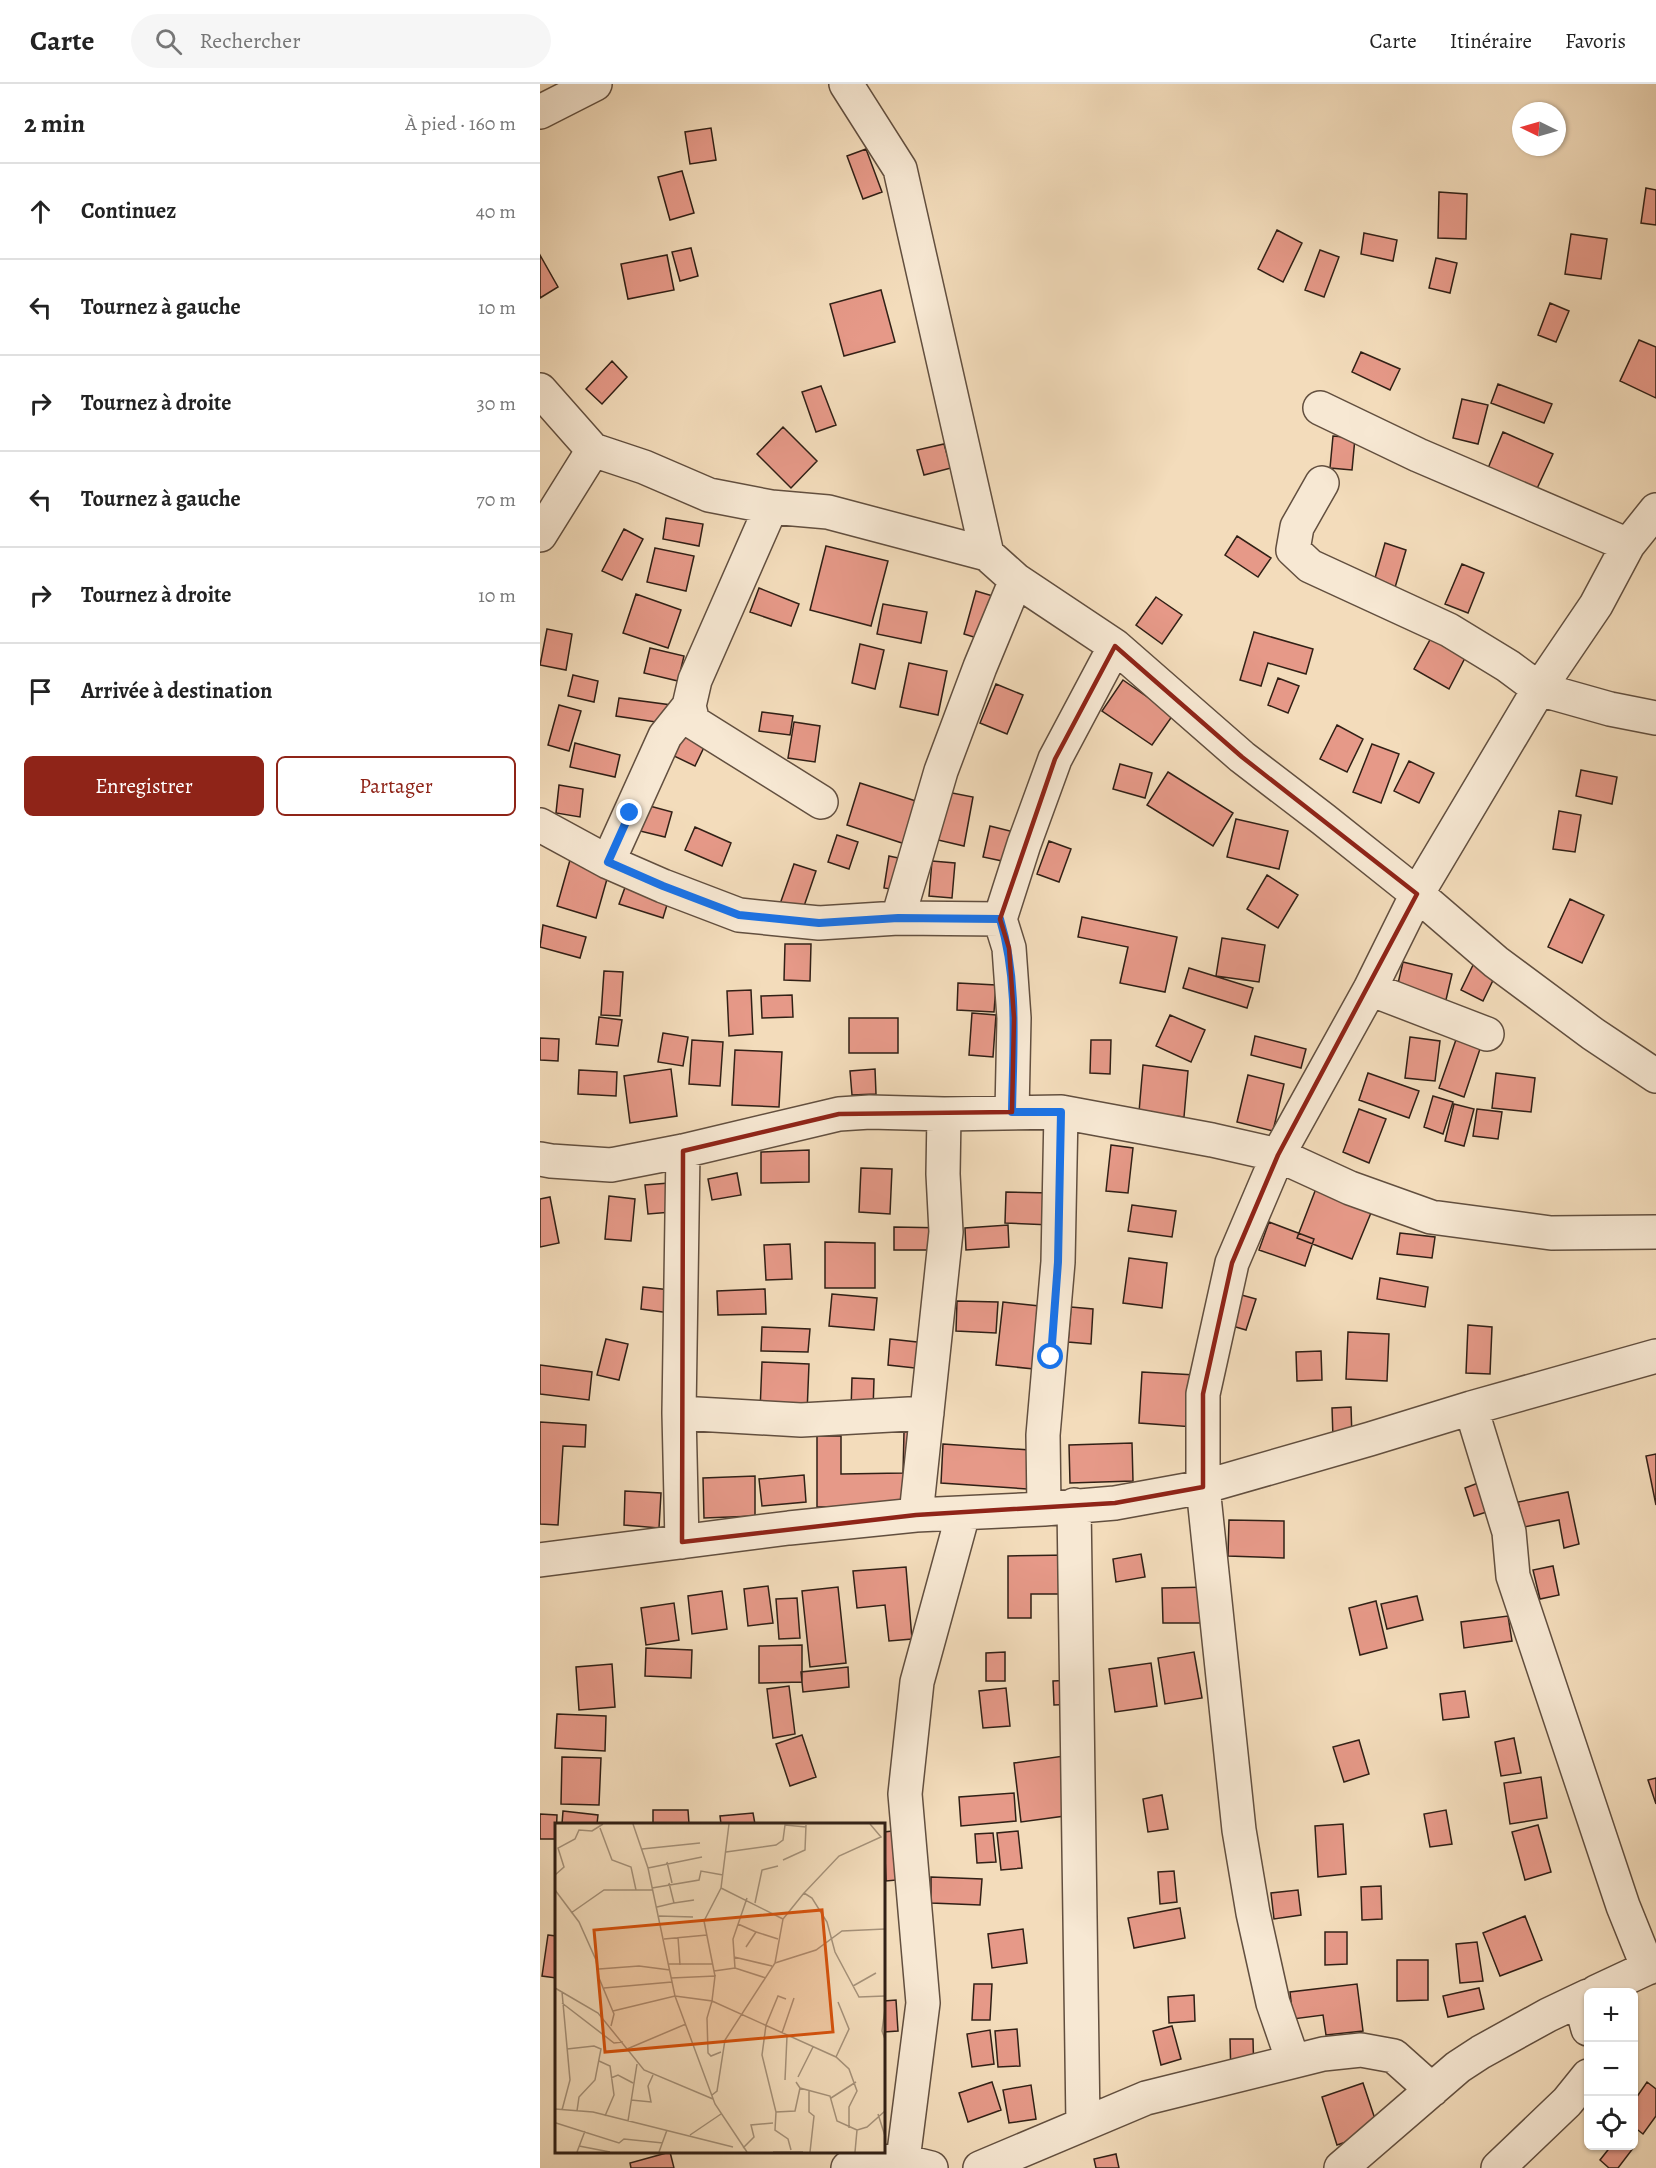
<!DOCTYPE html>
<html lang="fr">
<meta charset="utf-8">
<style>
:root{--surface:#fff;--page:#f6f6f6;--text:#222;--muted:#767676;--line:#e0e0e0;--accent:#8f2418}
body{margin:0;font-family:Alegreya,serif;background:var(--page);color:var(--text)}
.controls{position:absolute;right:18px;bottom:18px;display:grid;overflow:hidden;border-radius:9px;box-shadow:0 2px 4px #0004}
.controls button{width:54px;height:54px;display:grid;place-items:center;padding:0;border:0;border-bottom:2px solid var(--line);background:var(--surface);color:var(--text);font:30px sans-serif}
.compass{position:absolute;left:972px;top:18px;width:54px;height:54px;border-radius:50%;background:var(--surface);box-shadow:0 2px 4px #0004;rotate:275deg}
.stop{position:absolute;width:18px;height:18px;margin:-14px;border:4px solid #1a73e8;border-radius:50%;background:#fff}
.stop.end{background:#1a73e8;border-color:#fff;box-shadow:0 2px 6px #0008}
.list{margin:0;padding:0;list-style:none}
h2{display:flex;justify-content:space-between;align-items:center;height:78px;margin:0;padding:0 24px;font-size:26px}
h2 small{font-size:20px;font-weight:400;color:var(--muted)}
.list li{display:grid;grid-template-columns:39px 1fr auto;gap:18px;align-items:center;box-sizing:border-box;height:96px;padding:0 24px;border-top:2px solid var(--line)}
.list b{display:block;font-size:22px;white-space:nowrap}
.list em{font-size:20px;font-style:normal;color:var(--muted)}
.actions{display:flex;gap:12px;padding:18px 24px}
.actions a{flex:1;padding:14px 0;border:2px solid var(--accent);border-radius:9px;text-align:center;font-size:21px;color:var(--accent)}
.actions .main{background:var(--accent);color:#fff}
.icon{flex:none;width:33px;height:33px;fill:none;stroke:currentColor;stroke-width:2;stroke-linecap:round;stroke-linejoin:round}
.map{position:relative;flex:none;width:1116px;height:2084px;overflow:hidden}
header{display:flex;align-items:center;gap:36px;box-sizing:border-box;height:84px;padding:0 30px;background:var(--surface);border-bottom:2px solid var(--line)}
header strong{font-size:28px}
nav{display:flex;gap:33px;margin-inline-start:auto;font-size:21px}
.search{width:420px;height:54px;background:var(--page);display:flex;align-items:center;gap:15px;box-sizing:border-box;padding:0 21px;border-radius:33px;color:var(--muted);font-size:22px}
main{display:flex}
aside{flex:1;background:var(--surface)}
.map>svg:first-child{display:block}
.building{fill:#e69988;stroke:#312016;stroke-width:1.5}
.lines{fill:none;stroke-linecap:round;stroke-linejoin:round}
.minor-casing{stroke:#624f3f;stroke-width:36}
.minor{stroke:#f7e8d3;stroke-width:33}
.route{stroke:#1a73e8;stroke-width:8}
.marked{fill:none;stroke:#8f2418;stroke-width:4.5;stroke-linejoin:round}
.inset-road{fill:none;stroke:#a59179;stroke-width:1.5}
.view{fill:#d6530d;fill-opacity:0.15;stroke:#d6530d;stroke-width:3}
.inset-edge{fill:none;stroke:#312016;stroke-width:3}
</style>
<header>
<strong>Carte</strong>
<div class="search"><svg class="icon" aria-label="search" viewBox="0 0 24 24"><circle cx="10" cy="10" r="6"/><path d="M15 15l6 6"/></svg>Rechercher</div>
<nav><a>Carte</a><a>Itinéraire</a><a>Favoris</a></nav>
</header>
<main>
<aside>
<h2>2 min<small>À pied · 160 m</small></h2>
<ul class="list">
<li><svg class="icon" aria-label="ahead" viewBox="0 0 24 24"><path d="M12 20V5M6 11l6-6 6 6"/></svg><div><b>Continuez</b></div><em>40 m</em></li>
<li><svg class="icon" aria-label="left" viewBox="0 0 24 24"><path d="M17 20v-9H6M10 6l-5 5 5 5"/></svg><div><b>Tournez à gauche</b></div><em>10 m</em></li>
<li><svg class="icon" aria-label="right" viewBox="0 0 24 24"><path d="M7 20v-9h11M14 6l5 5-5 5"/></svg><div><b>Tournez à droite</b></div><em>30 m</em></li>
<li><svg class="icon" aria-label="left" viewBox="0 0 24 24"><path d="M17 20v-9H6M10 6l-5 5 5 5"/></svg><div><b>Tournez à gauche</b></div><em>70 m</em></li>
<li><svg class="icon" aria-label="right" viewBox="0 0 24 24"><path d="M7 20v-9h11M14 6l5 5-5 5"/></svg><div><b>Tournez à droite</b></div><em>10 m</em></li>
<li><svg class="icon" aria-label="arrive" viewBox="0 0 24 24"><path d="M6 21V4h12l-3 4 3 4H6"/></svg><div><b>Arrivée à destination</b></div></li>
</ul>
<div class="actions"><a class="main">Enregistrer</a><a>Partager</a></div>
</aside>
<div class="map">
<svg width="1116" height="2084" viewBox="0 0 1116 2084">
<rect width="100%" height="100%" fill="#f3dcbb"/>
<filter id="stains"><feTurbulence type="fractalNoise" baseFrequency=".00333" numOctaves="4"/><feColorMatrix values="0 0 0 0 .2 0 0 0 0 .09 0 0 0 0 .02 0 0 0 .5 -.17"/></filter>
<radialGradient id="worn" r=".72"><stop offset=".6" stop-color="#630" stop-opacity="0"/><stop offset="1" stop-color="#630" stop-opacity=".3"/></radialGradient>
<!-- building -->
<path class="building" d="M171,44l5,32 -26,4 -5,-32z
M326,65l16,43 -19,7 -16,-43z
M142,87l12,42 -24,7 -12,-43z
M1106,104l10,2v35l-15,-2z
M899,108l28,2 -1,45 -28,-1z
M737,146l25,13 -19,39 -25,-13z
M824,149l33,7 -4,21 -32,-7z
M1031,150l36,5 -6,40 -36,-5z
M151,164l7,28 -18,5 -8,-29z
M780,166l19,7 -15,40 -19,-7z
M0,171l18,32 -18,11z
M127,171l7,35 -46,9 -7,-35z
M896,174l21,5 -7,30 -21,-5z
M341,206l14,52 -51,14 -14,-52z
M1010,219l19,8 -13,31 -18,-7z
M1099,256l17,7v51l-36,-17z
M821,268l39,17 -10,21 -38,-18z
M72,277l15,16 -25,27 -16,-15z
M958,300l54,20 -8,19 -53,-20z
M281,302l15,39 -20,7 -14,-40z
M922,315l26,6 -10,39 -25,-6z
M243,343l34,34 -26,27 -34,-34z
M963,348l50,22 -19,41 -48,-22z
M793,352l22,2 -3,32 -22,-2z
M404,360l7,24 -27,7 -7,-25z
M126,434l37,6 -4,22 -36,-7z
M84,445l19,10 -21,41 -20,-9z
M697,452l34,22 -13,19 -33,-22z
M845,459l21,7 -12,41 -21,-6z
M286,462l62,15 -17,65 -61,-16z
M115,464l39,8 -8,35 -39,-9z
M922,480l22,9 -16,40 -23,-9z
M219,504l40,16 -8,22 -41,-14z
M436,507l27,8 -13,43 -26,-8z
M96,510l45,16 -13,38 -45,-15z
M616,513l26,18 -20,29 -26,-19z
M343,520l44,8 -6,31 -44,-9z
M7,545l25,5 -6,36 -26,-5z
M714,548l59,17 -7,25 -38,-11 -7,23 -21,-6z
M891,554l34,20 -16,31 -35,-20z
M320,560l24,6 -9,39 -23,-6z
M110,564l34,8 -6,25 -34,-8z
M369,579l38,8 -9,44 -38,-8z
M33,591l25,6 -4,21 -26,-6z
M738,594l21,8 -11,27 -20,-8z
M583,596l50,35 -21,30 -50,-34z
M456,600l27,11 -16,39 -27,-11z
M79,614l60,8 -3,19 -60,-9z
M19,621l22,6 -12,40 -21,-6z
M222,628l31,4 -3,19 -31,-4z
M254,638l26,4 -5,36 -27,-4z
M797,641l26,14 -16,33 -27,-13z
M148,644l21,9 -14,29 -21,-10z
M35,659l45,12 -5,22 -45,-10z
M832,660l27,10 -18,49 -28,-11z
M869,677l25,12 -15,30 -25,-12z
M580,680l32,9 -7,25 -32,-9z
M1041,686l36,7 -5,27 -36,-8z
M628,688l65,41 -20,33 -66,-41z
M320,699l62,20 -14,42 -61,-20z
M19,701l24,4 -3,28 -24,-4z
M407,708l26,5 -9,49 -26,-6z
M106,721l26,7 -7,25 -25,-6z
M1019,727l22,4 -6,37 -22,-3z
M696,735l52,12 -9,38 -52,-12z
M450,742l24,6 -7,30 -24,-5z
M155,743l36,16 -9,23 -37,-16z
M297,751l21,7 -9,27 -21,-7z
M509,757l22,8 -12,33 -22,-8z
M349,772l19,4 -5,31 -19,-3z
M30,776l39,12 -13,46 -39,-12z
M392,777l23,2 -3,35 -23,-2z
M254,780l22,7 -14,41 -22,-8z
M727,791l31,20 -20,33 -31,-19z
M87,798l43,13 -7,23 -44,-14z
M1030,815l34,16 -22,48 -34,-16z
M542,833l95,20 -12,55 -45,-9 8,-36 -50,-10z
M3,841l43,12 -6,21 -40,-11z
M682,854l43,7 -6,37 -43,-6z
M245,860h26l-1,37 -26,-1z
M935,877l22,11 -14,29 -22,-11z
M863,878l49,12 -7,30 -49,-12z
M649,884l64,20 -6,20 -64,-20z
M64,887l19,1 -3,44 -19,-1z
M418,899l38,2 -2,27 -37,-2z
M211,906l2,44 -24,2 -2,-45z
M252,911l1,22 -31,1 -1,-22z
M432,929l24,2 -3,42 -24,-2z
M630,931l35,15 -14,32 -35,-16z
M59,933l23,3 -4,26 -22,-2z
M309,934h49v35h-49z
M123,949l25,4 -5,29 -25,-4z
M918,950l24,9 -18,54 -25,-9z
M715,952l51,13 -5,19 -50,-13z
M870,953l30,4 -5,40 -30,-3z
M0,954l19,1 -1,22 -18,-1z
M152,956l31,2 -3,44 -31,-2z
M551,956h20l-1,34 -20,-1z
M195,966l47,2 -3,55 -47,-2z
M603,981l45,6 -4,46 -45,-5z
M131,985l6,47 -47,7 -6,-47z
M335,985l1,25 -24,1 -2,-24z
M39,986l38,2 -1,24 -38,-2z
M828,989l51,18 -10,27 -50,-18z
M956,989l39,5 -4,34 -39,-4z
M708,991l36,9 -11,47 -36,-9z
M893,1012l20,6 -10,32 -19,-7z
M914,1020l20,5 -10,37 -19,-5z
M819,1025l27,10 -17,44 -26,-11z
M937,1025l25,3 -4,27 -25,-3z
M571,1061l22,3 -5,45 -22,-2z
M269,1066v32l-48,1v-31z
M321,1084l31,1 -2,45 -31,-2z
M197,1089l4,22 -29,5 -4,-21z
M153,1097l3,29 -48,4 -3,-29z
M777,1102l56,22 -21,51 -55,-21z
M466,1108l45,1v32l-46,-2z
M69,1112l26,3 -4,42 -26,-2z
M10,1113l9,46 -19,4v-48z
M592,1121l44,6 -4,26 -44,-6z
M729,1138l45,17 -9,27 -46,-16z
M468,1141l1,22 -43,3 -1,-22z
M354,1143l54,1v22h-54z
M860,1149l35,4 -3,21 -35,-4z
M285,1158l50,1v45h-50z
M250,1160l2,35 -26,1 -2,-35z
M589,1174l38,5 -5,45 -39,-5z
M840,1194l48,9 -3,20 -48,-8z
M103,1203l37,4 -3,23 -36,-5z
M225,1205l1,25 -48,1 -1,-24z
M292,1210l45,4 -3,32 -45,-4z
M698,1210l18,5 -10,31 -17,-5z
M417,1217l41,1 -2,31 -40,-2z
M463,1218l46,5 -6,63 -47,-5z
M531,1223l22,2 -2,35 -23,-2z
M928,1241l24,2 -2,47 -24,-1z
M222,1243l48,2 -2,23 -47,-1z
M808,1248l41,2 -2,47 -41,-2z
M66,1255l22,5 -9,36 -22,-5z
M350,1255l45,5 -2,26 -45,-5z
M781,1267l1,29 -25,1 -1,-29z
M222,1278l47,2 -2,49 -47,-2z
M0,1281l52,7 -3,28 -49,-6z
M602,1288l54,3 -2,52 -55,-4z
M312,1294l22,1 -1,32 -22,-1z
M811,1323l1,31h-19l-1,-30z
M0,1338l46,3 -1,22 -22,-1 -5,79 -18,-1z
M383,1347l1,74 -107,2v-71h24v38l62,-1 1,-41z
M592,1359l1,38 -63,2 -1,-38z
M403,1360l87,6 -3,39 -86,-6z
M1116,1370v51l-10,-49z
M264,1391l2,27 -44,4 -3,-27z
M215,1392v40l-51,2 -1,-40z
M946,1396l10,29 -22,7 -9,-28z
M85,1407l36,2 -2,35 -35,-3z
M1028,1408l11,52 -15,4 -5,-28 -35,7 -6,-25z
M689,1436l55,1v37l-56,-2z
M601,1470l4,23 -29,5 -3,-23z
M530,1471v39h-39v24h-23v-62z
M1013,1482l6,29 -19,4 -7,-29z
M366,1483l6,72 -23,2 -4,-36 -28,3 -4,-37z
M228,1502l5,37 -25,3 -4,-37z
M298,1503l8,76 -36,4 -8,-76z
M672,1503v36h-49l-1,-35z
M182,1507l5,38 -35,5 -4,-38z
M877,1512l6,24 -36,9 -6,-25z
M257,1514l3,40 -21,1 -3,-40z
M836,1517l11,47 -27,7 -11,-47z
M134,1519l5,37 -33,5 -5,-37z
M968,1532l4,25 -48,7 -3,-26z
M262,1561v37l-43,1v-37z
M106,1564l46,2 -1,28 -46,-2z
M465,1568v29h-19v-28z
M654,1568l8,46 -37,6 -7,-46z
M611,1579l6,43 -42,6 -6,-43z
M72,1580l3,43 -36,3 -3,-43z
M308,1583l1,20 -46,5 -2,-20z
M536,1596l2,24 -24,1 -1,-24z
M249,1602l6,48 -22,4 -6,-49z
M466,1604l4,38 -27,2 -4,-37z
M925,1607l4,26 -26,3 -3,-26z
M17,1630l49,2 -1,35 -50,-3z
M262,1651l14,42 -26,9 -14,-42z
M974,1654l7,35 -20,3 -6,-34z
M819,1656l10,34 -25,8 -11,-35z
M524,1672l8,59 -51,7 -7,-59z
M22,1673l39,1 -2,47 -38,-1z
M1001,1693l6,41 -37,6 -6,-41z
M1116,1694v26l-8,-24z
M474,1709l2,28 -55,5 -2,-29z
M622,1711l6,34 -20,3 -5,-33z
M113,1726h35l1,14h-36z
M906,1726l6,34 -22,3 -6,-33z
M23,1727l35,4 -1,9h-35z
M213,1729l2,11h-34l-1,-8z
M0,1730l17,1 -1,24h-16z
M803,1740l3,50 -28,3 -3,-51z
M998,1741l13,47 -26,8 -13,-48z
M361,1746l6,49 -21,2 -2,-49z
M478,1747l4,37 -21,2 -4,-37z
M453,1749l3,29 -19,1 -2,-29z
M634,1787l3,31 -17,2 -2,-32z
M391,1793l51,2 -2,26 -49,-2z
M841,1802l1,33 -20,1 -1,-33z
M758,1806l3,25 -27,4 -3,-26z
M640,1824l5,30 -51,10 -6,-30z
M985,1832l17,44 -42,16 -17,-43z
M483,1845l4,34 -35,5 -4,-34z
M785,1848h22v32l-22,1z
M8,1851l8,1v42l-14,-2z
M937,1858l6,39 -23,2 -4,-39z
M857,1876h31v40l-31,1z
M434,1900h18l-2,36h-18z
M817,1900l6,47 -37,4 -3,-20 -30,4 -3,-27z
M939,1904l5,21 -36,8 -5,-21z
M654,1911l1,26 -26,2 -1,-26z
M356,1916l2,31 -14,1v-31z
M632,1942l9,33 -20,6 -8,-34z
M477,1945l3,37 -22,1 -3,-36z
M450,1946l4,34 -22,3 -5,-33z
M690,1955h23l1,38 -23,1z
M452,1998l9,28 -33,12 -9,-29z
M1107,1998l9,7v27l-13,18 -9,-7v-26z
M823,1999l16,48 -42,14 -15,-48z
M491,2001l5,34 -27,4 -6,-33z
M1071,2062l23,1 -16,21h-9l-9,-8z
M130,2068l4,16h-43l-1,-5z
M576,2070l3,14h-23l-2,-9z"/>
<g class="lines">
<defs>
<path id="minor" d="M306,0l54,85 87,385
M0,28l55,-28
M0,306l53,60 51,17 65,28 62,12 57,5 159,42 29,26 99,66 127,111 81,62 94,75 79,68 97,72 63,42
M780,324l98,47 210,90
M782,399l-25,44 -4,23 17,16 139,64 59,36 31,23 71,20 46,9
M231,423l-76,173 -6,26 4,16 128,80
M0,451l53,-85
M0,741l68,37 55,24 76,29 80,8 79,-5 102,1
M68,778l57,-126 24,-30
M358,834l43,-147 39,-104 36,-87
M830,905l117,45
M472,1028l2,-94 -5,-70 -9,-29 24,-75 31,-85 60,-113
M0,1075l11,2 60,4 72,-14 156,-37 31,-2 74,2 117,-2
M931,1324l38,124 4,44 110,330 25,62
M139,1329l122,7 126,-7
M534,1421l9,619
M504,1425l-1,-74 15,-173 3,-150 151,28 66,15 92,-166 47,-95 122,-205 57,-84 32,-60 28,-35
M376,1431l30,-283 -3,-58 1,-60
M142,1458l-3,-129 4,-262
M0,1476l249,-32 127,-13 128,-6 71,-6 88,-16 167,-48 101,-31 185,-52
M1056,1908l60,-28
M1040,1916l8,29
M753,1977l-20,-58 -20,-90 -14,-83 -36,-343v-93l29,-131 46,-108 72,33 81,29 120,16 105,-1
M363,2076l20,-157 -18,-209 12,-112 46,-168
M308,2084c33,-9 50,-9 83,0
M440,2084l166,-70 177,-44 38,-4 33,6 38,34
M801,2084l117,-101 23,-15 67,-37 40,-19
M958,2084l69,-66 21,-26"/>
</defs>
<!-- minor casing -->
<use href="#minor" class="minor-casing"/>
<!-- minor -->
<use href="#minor" class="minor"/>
</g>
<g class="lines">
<!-- route -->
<path class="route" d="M90,729l-22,49 55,24 76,29 80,8 79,-5 102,1c19,62 13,129 12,193h49l-3,150 -7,95"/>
</g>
<!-- marked area -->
<path class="marked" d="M575,562l127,111 175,137 -139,261 -46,108 -29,131v93l-88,16 -199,12 -234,27 1,-391 156,-37 173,-2 2,-94 -5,-70 -9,-29 55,-160z"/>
<!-- overview -->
<g transform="translate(15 1739)">
<rect width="330" height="330" fill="#f3dcbb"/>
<path class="inset-road" d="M78,1l15,44 27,128 40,108 32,48M315,1l11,13 -42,19 -35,37 8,5 15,24 8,30 24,45 26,-1M45,5l12,32 19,7 5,23M87,26l58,-6M171,29l50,-7 7,-5 2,-15 21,2M228,37l22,-10 1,-25M112,39l5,21M93,45l54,-11M0,52l9,-8 -6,-19 17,-9 4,-9 13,1 11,-7M97,65l47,-8 2,-9 22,4M166,65l62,31M0,67l24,32 17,38 3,18 15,36 -3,12M119,80l20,-3M200,80l7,-33 16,-4M102,84l17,-4 -5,-20M16,90l33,-23h49M104,93l34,1M183,101l18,8M123,114l2,28M109,116l43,-4M191,124l10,-15 22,7M179,134l38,9M220,140l41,-13 26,-19 43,-2M114,141h44M180,145l-2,-29 14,-41M44,146l40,-3 31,4M159,148l21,-3 31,10M160,153l-11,-55 17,-33 8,-64M116,155l44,-2 -3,25 124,56 13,12 8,22 -8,16v21M298,163l23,-13M0,165l43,25 46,57 69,29M49,165l68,-6M7,169l8,88 -8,30M231,176l-8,-3 -12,29 -4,30 14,57 -1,18 13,9 3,11M7,180l52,40 9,-1M330,186l-3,22 3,8M58,188l62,-15 37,5 -5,17 1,35 3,3 10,-4M227,210l12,-35M12,226l27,-3 7,3 -6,31 -16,17 -2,14M72,226l59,-25M281,234l13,-28 -11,-27M44,238l11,5 4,29 -9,21M243,254l15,-30M56,255l7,-3 15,8M230,257l2,-44M241,259l4,6 30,8 7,25 20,9M254,268v21l5,4 -4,36M157,272l5,-4 8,-51 50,-77 8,-44 21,-26M276,275l25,-16M76,277l20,2 -3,-16 5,-11M0,286l38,3 140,35M221,289l19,-1 5,-23M323,291l7,22M73,298l9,-57M1,300l63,20 5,-4 39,4M135,312l31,-21M24,323l31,6M188,325l11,-11 -3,-12 22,-2M22,329l8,-21M104,329l8,-22M218,329h30M300,329l2,-22 10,-3 18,-16"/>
<path class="view" d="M267,87l11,122 -228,20 -11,-122z"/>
<rect width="330" height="330" class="inset-edge"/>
</g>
<rect width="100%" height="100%" filter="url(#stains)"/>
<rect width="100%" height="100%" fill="url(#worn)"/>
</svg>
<div class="controls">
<button>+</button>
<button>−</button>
<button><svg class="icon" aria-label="locate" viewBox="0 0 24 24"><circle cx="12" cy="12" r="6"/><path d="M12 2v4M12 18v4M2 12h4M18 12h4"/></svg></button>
</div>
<svg class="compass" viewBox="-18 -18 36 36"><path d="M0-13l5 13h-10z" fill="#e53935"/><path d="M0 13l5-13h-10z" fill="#767676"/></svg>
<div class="stop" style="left:511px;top:1273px"></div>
<div class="stop end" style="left:90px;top:729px"></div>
</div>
</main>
